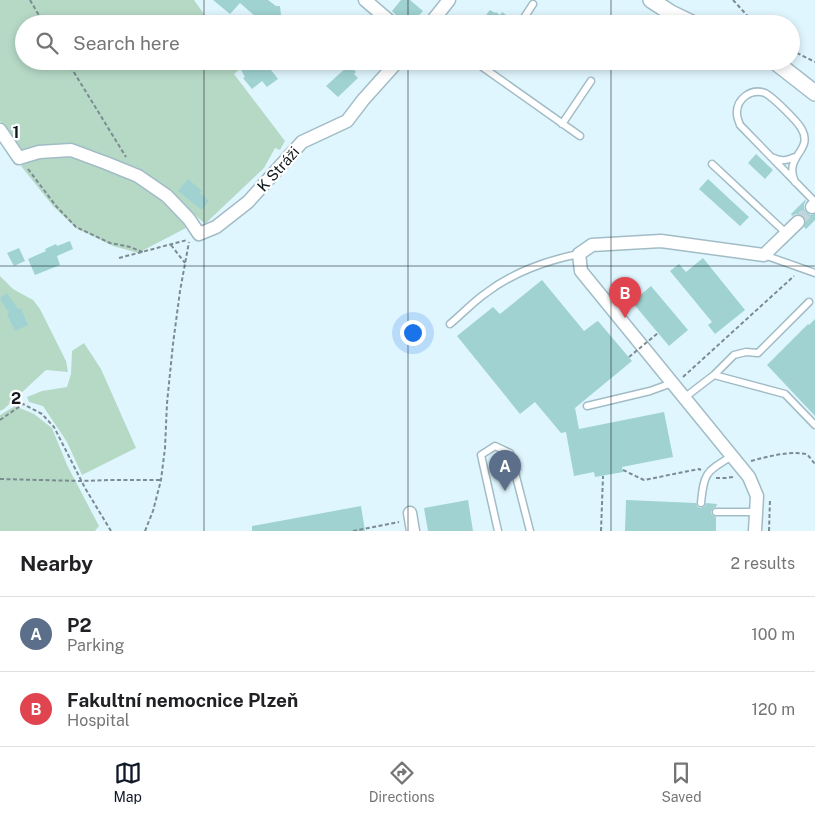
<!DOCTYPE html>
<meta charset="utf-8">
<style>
:root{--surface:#fff;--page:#f2f2f2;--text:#202124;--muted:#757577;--line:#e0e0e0;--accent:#111827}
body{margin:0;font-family:"Public Sans",sans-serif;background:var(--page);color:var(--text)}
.you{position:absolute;left:412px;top:332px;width:18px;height:18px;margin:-12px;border:4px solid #fff;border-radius:50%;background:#1a73e8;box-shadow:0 0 0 8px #1a73e833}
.badge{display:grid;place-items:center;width:32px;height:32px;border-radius:50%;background:var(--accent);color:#fff;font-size:16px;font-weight:700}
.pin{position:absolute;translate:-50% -41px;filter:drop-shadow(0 1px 2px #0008)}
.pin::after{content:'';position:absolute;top:26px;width:18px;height:15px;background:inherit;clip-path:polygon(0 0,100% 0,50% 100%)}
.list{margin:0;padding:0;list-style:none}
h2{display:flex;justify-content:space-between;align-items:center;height:65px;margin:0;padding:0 20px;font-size:21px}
h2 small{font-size:16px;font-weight:400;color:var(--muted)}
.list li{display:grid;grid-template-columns:32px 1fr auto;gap:15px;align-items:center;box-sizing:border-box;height:75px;padding:0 20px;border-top:1px solid var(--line)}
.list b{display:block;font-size:19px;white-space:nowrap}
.list p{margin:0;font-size:16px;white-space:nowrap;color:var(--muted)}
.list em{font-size:16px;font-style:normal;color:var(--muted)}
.icon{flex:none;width:28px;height:28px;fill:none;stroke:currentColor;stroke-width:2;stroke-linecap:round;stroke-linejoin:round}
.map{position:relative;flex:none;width:815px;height:531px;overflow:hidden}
.search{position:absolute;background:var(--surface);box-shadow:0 2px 8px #0003;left:15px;right:15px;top:15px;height:55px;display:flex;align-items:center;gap:12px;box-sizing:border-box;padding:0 18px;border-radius:28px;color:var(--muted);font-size:19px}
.sheet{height:215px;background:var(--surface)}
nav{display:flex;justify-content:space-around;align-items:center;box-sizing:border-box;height:70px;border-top:1px solid var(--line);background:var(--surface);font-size:14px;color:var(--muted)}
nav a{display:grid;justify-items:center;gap:2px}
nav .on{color:var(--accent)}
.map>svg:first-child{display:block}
.green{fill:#b6d9c6}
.building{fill:#9fd2d1}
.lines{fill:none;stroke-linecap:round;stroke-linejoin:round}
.minor-tunnel{stroke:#c1d5dd;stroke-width:12;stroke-dasharray:12 6;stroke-linecap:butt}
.service-casing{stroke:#a2bcc6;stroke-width:9}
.minor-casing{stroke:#a2bcc6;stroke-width:15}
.tertiary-casing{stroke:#a2bcc6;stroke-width:18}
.path{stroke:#7b8b92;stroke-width:2;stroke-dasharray:4 2.5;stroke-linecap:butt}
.service{stroke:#fff;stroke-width:6}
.minor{stroke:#fff;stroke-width:12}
.tertiary{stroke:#fff;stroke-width:15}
.path-bridge{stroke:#7b8b92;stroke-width:2;stroke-dasharray:4 2.5;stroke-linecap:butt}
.grid{fill:none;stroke:#0f181c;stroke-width:1;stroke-opacity:0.55}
.labels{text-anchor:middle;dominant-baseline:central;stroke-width:4.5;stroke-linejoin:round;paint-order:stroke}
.street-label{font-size:15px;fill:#0f181c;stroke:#fff}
.grid-label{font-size:16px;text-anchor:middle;font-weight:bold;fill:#0f181c;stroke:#fff;stroke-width:4.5;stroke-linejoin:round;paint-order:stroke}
</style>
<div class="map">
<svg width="815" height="531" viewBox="0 0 815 531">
<rect width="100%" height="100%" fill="#e0f6ff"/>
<!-- green -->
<path class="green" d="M0,0h194l17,24h-187v37h211l5,8 -6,5 51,67 -5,9 -5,-2 -11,20 -59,56 -31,-28 -36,-28 -67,-25 -45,7 -8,-1 -18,-28z
M77,157l56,20 41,31 12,20 -48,25 -25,-7 -37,-18 -23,-22 -32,-40 9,-8z
M0,276l13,13 20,11 7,9 26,52 2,11 -22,-2 -42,39 -4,2z
M84,343l17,26 35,79 -54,27 -15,-33 -24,-36 -14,-4 -2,-5 15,-6 25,-4 4,-13 1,-23z
M15,406l19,8 18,14 15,37 32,61 -4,5h-95v-116z"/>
<!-- building -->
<path class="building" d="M213,0h55l8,6h4l2,18h-18l-24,-21 -10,11z
M401,0h9l13,11 -12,13h-6l-13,-13z
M490,10l5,3 1,-1 4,3 2,-3 14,10 -1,2h-36z
M236,61h28l14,18 -11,8 -5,-6 -10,8 -9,-11 2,-1z
M349,65l7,7 -2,2 4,4 -20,19 -12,-11z
M756,154l17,16 -8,9 -17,-16z
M188,179l14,12 -2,2 9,8 -7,9 -24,-19z
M708,179l41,38 -9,9 -41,-37z
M805,200l1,1 -2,3v5l2,3 4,3 5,-1v6l-9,9 -2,-2 2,-7 -3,-4 -3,-2h-4l-4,2 -1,-2z
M70,241l3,8 -16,7 3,9 -25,10 -7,-16 18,-8 -1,-2 11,-5 1,2z
M19,248l6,13 -11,5 -7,-13z
M703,258l42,52 -30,24 -7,-9 4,-3 -42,-51 9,-7 7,8z
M542,280l42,51 12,-9 2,-1 34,40 -57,47 4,21 85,-17 9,45 -51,10 1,5 -28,5 -1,-5 -20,4 -8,-44 -5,1 -26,-31 -15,12 -63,-78 36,-29 7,7z
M651,286l37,44 -19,16 -37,-44z
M7,293l11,16 3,-1 7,17 -13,6 -8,-17 2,-1 -9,-14v-1z
M815,319v97l-48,-51 41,-41 1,1z
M468,500l5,31h-45l-4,-23z
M626,500l70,3 2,4 3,1 4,-2 1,-3 11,1 -1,3 -3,1 -2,4 1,3 4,2v14h-91z
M361,506l4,25h-113v-5z"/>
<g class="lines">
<!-- minor-tunnel -->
<path class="minor-tunnel" d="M798,222l14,-15"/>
<defs>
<path id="service" d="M520,24l13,-20
M474,61l106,75
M487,70l6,-9
M562,124l29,-43
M774,158c8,4 14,2 21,-1
M712,164l74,69
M795,182c-12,-27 20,-31 6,-54 -4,-7 -28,-31 -36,-35 -14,-5 -29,6 -28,21 0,4 2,8 3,11l75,77
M764,255l51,18
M450,324c12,-10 23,-22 36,-31 26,-20 61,-33 93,-39
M714,375l71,19 30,31
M684,398l30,-23 20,-20 12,-3 12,1 51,-51
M587,406l63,-15 22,-8
M701,503c3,-31 5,-31 31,-47
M716,512h40
M498,531l-17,-76 14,-9 15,7 20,78"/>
<path id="minor" d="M365,0l28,24
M430,24l19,-24
M0,130l19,28 20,-6 32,-2 35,13 32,13 29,20 22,23 10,15 17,-7 32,-25 54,-60 45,-21 16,-21 35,-39
M812,207l3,-3
M410,513l3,18
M755,531l2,-35 -8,-19 -168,-206 -2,-17 13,-9 69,-4 103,14 34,-33"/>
<path id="tertiary" d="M651,0l20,13 23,11
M774,61l41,32"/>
</defs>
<!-- service casing -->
<use href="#service" class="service-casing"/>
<!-- minor casing -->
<use href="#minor" class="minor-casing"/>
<!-- tertiary casing -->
<use href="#tertiary" class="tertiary-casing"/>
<!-- path -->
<path class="path" d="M30,0l14,24
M733,0l22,24
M791,50l24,12
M67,61l59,96
M28,169l28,37 20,21 34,16 20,4 13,5
M171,245l14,18
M119,258l68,-18
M683,377l111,-101
M0,420l23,-16 19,10 12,13 31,61 26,43
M751,461c19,-5 36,-10 56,-7l8,10
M623,470l21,10 55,-11 2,1
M716,478h10l7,-1
M0,479l81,2 27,-1h52
M145,531l8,-20 8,-31 4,-32 2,-45 6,-59 7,-53 9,-49
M353,531l46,-9
M601,531l2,-55
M769,531l1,-32"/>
<!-- service -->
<use href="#service" class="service"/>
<!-- minor -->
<use href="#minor" class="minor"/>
<!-- tertiary -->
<use href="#tertiary" class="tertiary"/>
<!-- path-bridge -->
<path class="path-bridge" d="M629,357l29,-24"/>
</g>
<!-- grid -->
<path class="grid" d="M204,0v24M408,0v24M611,0v24M204,61v470M408,61v470M611,61v470M0,266h815"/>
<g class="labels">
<!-- street labels -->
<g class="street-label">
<text transform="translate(278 169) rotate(-48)">K Stráži</text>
</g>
</g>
<g class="grid-label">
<text x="16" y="138">1</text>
<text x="16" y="404">2</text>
</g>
</svg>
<div class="you"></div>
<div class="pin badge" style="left:505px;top:491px;background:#5c6f8a">A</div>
<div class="pin badge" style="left:625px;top:318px;background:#e0444e">B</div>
<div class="search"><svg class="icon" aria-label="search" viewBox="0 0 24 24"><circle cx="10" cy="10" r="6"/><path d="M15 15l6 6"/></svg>Search here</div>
</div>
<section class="sheet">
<h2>Nearby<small>2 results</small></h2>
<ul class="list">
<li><span class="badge" style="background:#5c6f8a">A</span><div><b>P2</b><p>Parking</p></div><em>100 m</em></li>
<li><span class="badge" style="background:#e0444e">B</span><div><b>Fakultní nemocnice Plzeň</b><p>Hospital</p></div><em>120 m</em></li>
</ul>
</section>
<nav>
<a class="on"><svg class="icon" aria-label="map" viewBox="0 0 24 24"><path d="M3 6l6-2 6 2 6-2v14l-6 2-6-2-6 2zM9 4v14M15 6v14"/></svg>Map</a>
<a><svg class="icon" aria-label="directions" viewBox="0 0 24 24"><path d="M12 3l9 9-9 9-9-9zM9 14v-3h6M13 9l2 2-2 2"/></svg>Directions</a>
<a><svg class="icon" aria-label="saved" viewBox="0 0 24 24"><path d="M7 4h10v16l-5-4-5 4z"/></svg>Saved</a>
</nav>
